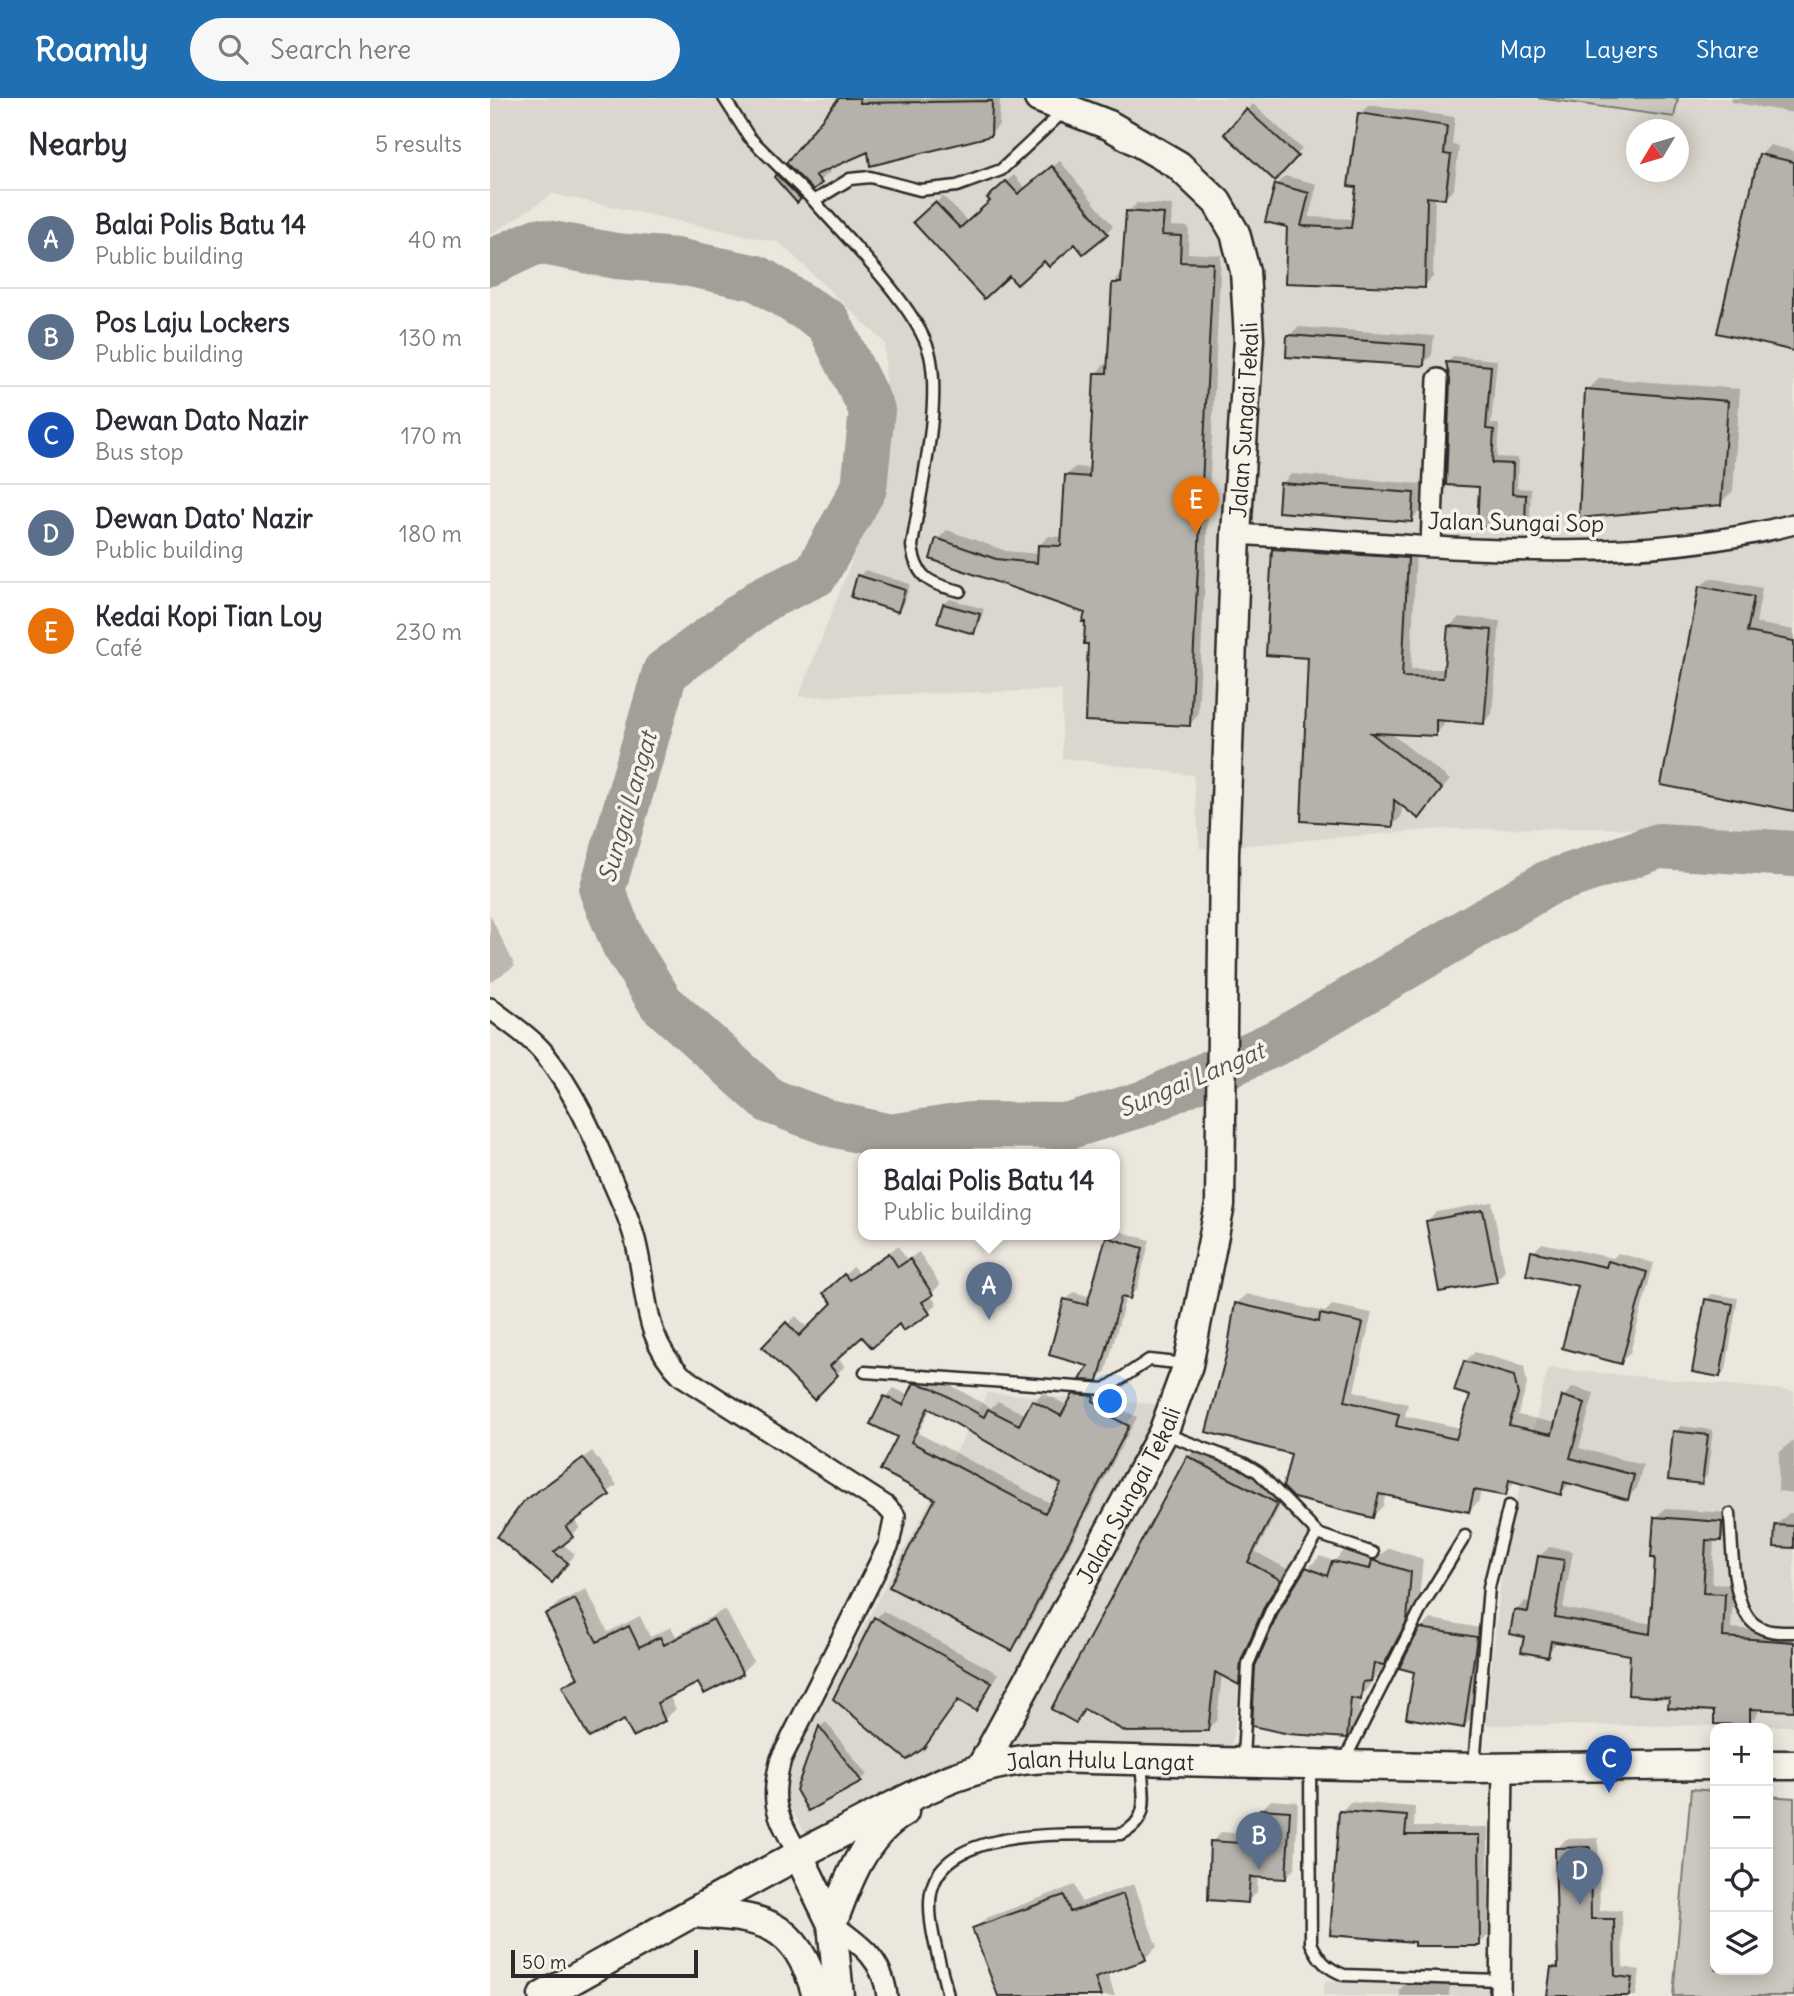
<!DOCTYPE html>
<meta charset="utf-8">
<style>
:root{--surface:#fff;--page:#f7f7f7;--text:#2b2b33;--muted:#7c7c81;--line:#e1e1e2;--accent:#1f6fb2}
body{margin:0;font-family:Delius,sans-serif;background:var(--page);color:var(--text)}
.controls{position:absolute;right:21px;bottom:21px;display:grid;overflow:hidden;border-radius:14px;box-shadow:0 4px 18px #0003}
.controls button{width:63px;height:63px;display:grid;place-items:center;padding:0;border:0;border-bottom:2px solid var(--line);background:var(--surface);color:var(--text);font:35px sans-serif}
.compass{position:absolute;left:1136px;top:21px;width:63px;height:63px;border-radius:50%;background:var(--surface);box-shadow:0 4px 18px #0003;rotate:232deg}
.scale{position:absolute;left:21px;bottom:18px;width:187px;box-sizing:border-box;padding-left:7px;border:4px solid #2b2b2b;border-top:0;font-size:19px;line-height:24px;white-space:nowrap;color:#2b2b2b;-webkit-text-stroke:5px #f7f3e8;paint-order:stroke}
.you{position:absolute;left:621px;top:1304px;width:24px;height:24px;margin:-18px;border:5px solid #fff;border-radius:50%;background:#1a73e8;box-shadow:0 0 0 10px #1a73e833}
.badge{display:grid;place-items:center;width:46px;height:46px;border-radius:50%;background:var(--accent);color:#fff;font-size:23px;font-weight:700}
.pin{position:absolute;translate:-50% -58px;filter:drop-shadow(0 2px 4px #0008)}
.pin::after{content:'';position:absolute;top:37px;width:24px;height:21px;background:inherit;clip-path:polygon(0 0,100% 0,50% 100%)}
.popup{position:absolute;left:368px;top:1051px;width:262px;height:91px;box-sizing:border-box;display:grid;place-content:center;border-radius:14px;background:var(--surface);filter:drop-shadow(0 2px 5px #0005);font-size:23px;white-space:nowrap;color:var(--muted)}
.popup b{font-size:26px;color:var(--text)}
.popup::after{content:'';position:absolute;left:50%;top:100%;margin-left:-14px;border:14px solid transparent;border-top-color:var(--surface)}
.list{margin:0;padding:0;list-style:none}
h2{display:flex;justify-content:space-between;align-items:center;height:91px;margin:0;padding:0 28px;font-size:30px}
h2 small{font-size:23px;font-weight:400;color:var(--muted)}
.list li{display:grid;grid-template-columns:46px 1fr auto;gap:21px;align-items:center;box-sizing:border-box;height:98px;padding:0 28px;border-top:2px solid var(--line)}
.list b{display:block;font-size:26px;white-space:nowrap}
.list p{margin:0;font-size:23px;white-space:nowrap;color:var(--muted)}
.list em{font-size:23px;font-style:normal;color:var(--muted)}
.icon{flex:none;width:38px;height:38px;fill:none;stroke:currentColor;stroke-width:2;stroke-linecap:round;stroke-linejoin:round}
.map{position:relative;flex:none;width:1304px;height:1898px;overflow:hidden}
header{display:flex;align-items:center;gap:42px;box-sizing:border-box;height:98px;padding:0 35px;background:var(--accent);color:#fff}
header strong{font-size:33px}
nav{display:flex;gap:38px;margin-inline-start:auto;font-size:24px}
.search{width:490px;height:63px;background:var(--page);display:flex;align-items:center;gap:18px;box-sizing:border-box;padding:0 24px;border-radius:38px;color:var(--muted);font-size:26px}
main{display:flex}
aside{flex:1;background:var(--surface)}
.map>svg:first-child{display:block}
.built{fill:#dbd7ce;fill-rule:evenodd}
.green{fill:#cbc8bf;stroke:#7b7a75;stroke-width:2}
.shadow{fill:#0003;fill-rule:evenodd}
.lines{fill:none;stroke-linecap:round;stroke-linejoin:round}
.river{stroke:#a29f98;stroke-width:46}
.building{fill:#b5b2ab;stroke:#2b2b2b;stroke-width:2;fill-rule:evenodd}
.lane-casing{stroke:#2b2b2b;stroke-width:15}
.street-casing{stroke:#2b2b2b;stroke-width:24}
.secondary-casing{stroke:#2b2b2b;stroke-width:33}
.lane{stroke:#f7f3e8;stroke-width:10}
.street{stroke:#f7f3e8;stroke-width:19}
.secondary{stroke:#f7f3e8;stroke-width:28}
.labels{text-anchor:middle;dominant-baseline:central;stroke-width:7;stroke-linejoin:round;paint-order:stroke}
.street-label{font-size:23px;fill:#2b2b2b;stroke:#f7f3e8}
.water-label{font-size:24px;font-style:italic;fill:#555451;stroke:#f7f3e8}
</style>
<header>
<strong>Roamly</strong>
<div class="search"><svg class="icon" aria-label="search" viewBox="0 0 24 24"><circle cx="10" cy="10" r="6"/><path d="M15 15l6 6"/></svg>Search here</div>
<nav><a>Map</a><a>Layers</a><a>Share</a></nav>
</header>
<main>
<aside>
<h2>Nearby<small>5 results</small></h2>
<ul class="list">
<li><span class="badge" style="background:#5c6f8a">A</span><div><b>Balai Polis Batu 14</b><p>Public building</p></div><em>40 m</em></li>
<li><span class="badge" style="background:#5c6f8a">B</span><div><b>Pos Laju Lockers</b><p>Public building</p></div><em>130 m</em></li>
<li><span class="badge" style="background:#1a4fb4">C</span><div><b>Dewan Dato Nazir</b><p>Bus stop</p></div><em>170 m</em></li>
<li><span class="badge" style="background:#5c6f8a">D</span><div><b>Dewan Dato' Nazir</b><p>Public building</p></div><em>180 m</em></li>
<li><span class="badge" style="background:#e8710a">E</span><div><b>Kedai Kopi Tian Loy</b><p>Café</p></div><em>230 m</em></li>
</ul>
</aside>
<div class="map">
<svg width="1304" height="1898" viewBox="0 0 1304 1898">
<rect width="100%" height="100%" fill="#ebe7dd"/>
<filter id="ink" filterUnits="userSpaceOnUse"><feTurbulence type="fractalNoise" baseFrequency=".0143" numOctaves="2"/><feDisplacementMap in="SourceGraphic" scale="14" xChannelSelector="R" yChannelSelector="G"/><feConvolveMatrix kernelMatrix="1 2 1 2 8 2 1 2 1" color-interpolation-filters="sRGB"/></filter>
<g filter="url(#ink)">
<!-- built -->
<path class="built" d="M0,0h1048l135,19 5,-19h116v739l-184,-9 -169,1 -241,20 -7,-74 -131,-17v-68l-263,7 87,-225 -1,-129 -105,-100 -227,-49 -63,41zM1146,32h42v42h-42z
M1058,1270l246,23v335l-309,-1 19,-171z
M497,1295l170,11 -9,27 100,41 63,62 -43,68 -26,58 -10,87 -218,-4 -46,11 -162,81 -22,-38 7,-33z
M835,1883l166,3 1,12h-169z"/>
<!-- green -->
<path class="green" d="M1048,0h140l-4,19z
M1201,1691l24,2v179h53v-174l26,2v198h-121z"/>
<!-- shadow -->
<path class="shadow" d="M352,0h158l-1,27 -9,10 -121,14 -43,19 4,4 -17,15 -25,-24z
M1242,0h62v15l-63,-11z
M763,6l49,45 -21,23 -55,-38z
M879,7l86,12 -3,28 7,1 -5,43 -9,9 -10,-2 -2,81 -9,9 -136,-60 -12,-41 9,-9 32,8 -8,33 45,2 4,-33 2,-72z
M1280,47l24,6v198l-33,-194z
M570,63l53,65 -6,6 -32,9 -31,18 -35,14 -93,-51 27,-26 25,26 24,-21 4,-10 18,-16 12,14z
M297,69l22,22 -12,11 -20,-23z
M647,105l35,2 -1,21 18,1 -1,26 33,2 -23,460 -9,10 -99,-82 -3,-31 -149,-73 9,-9 59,21 33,3v-9l10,-9 14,1 3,-61 9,-9 16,1 5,-95 9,-9h5l3,-80 9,-10 6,-62z
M808,229l136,9 -2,19 -9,9 -134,-28z
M963,258l44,4 -6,64h8l-2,33 21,1 -1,30 14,1 -1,27 -6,6h-10l-4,5 -30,-41 -32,-124z
M1110,280l140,11 -7,102 -13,12 -133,-113z
M801,376l131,10 -2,27 -9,9 -129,-36z
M793,443l133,8 -5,120h35l4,-43 9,-9 41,4 -8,93 -9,9 -39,-4v6l-9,9 -46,-2 61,48 -31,37 -17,-13 -1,13 -9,9 -82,-170 -36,-106z
M375,472l45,14 -6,20 -6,6 -39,-34z
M1220,480l52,10 -6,35 38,7v176l-94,-219z
M460,501l34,10 -5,17 -6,6 -29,-28z
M0,817l25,51 -25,16z
M1002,1104l13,69 -9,9 -69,-59 10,-9z
M625,1132l35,10 -13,50 -11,7 -20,74 -8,8 -32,-79 8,-8 17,5 16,-59 8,-4z
M1052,1145l71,15 5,-5 36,10 -24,90 -9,9 -41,-77 -47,-33z
M408,1148l9,14 12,-8 21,33 -10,10 7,9 -8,8 -67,22 -25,23 8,9 -31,31 -50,-50 32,-31 13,13 25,-26v-18l19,-18 5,6z
M756,1196l79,18 7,-7 40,8 -18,78 54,13 -3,12 56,12 11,-33 -7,-34 10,-9 49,14 3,18 -9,31 38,8 7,-26 10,-10 21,6 -15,55 64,17 -6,23 -10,10 -56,-16 -10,11 -45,-13 -11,14 -24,-5 -2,12 -10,10 -83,-18 -3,13 -10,10 -80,-64 -65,-100 8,-48z
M1222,1196l26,4 -12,72 -6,6 -14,-76z
M435,1277h8l58,33 7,-7 28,14 16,-23 26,14 15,-20 33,14 -2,5 23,12 -117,223 -8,9 -75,-151 -38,-62 -13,-39 8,-9 16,8zM441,1310l133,75 -12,21 -134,-71z
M1191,1328l32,4 -6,46 -6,6 -26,-50z
M1302,1343h2v52l-16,-2 1,-38z
M708,1350l88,46 -30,58 33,18 -15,24 -24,56 -2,24 -9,9 -17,-9 -5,46 -10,9 -120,-20 -11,12 112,-264z
M102,1353l25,34 -43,34 6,9 -18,15 13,11 -15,18 -36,-68z
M1175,1411l66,4 -1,17 -9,9h-7l-2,45 22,1 -3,43 63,5v76l-36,-2v7l-9,9 -78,-27 -39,-42 -75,-13 -10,14 -21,-20 -10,-24 9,-10 7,1 8,-46 9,-9 24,4 -10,57 90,16 4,-67 -2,-39z
M1299,1415h5v33l-18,-21z
M899,1450l34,11 -5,48 -22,43 -35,47 -2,27 -12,12 -39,-168 12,-12 14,5 12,-12 33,7z
M96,1491l22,43 32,-16 10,21 21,-10 5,9 49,-27 28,52 -11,11 -43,8 -30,15 7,14 -12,11 -39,-3 -61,-31 14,-12 -31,-60 11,-11z
M393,1513l116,63 -23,35 -16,-10 -37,47 -49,-126z
M941,1521l55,10 -13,88 -9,10 -43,-98z
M336,1624l41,53 -58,34 -11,-19 22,-63z
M781,1702l27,2 -3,66 -9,9 -28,-1 -1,16 -9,9 -36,-59 9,-10 39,3 1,-25z
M860,1704l65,5 -1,20h74l1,108 -10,9 -138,-132z
M1108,1740l2,73 22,-1 1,57 17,3 -4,26h-87l4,-28 6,-7 -2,-112 9,-10z
M644,1786l23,63 -12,11 -38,14 8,24h-115l-26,-67 12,-11 89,-33 6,17z
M920,1882l40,3 -1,13h-49v-7z"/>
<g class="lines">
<!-- river -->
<path class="river" d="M0,165l47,-22 79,15 60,5 81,17 71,44 44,88 -8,78 -48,86 -51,24 -100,74 -63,219 22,53 37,59 109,98 62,23 58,13 80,-12 100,1 75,-23 137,-63 266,-157 111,-37 135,8"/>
</g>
<!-- building -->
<path class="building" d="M349,0h21v5l132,-2 -1,35 -121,30 -2,-14 -53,23 7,8 -9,7 -27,-27z
M756,11l52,47 -23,25 -51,-47z
M868,15l89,13 -3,28 7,1 -6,44 -18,-2 -2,91 -140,-5 2,-56 -22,-5 10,-38 34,9 -8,33 50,2 5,-41 -8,-1z
M1269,56l35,8v189l-77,-18z
M562,68l56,68 -25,20 -8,-10 -26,23 -5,-6 -27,24 -8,-9 -25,23 -71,-77 22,-20 25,26 30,-27 -3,-3 19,-17 12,13z
M286,76l25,25 -4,4 -23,-26z
M636,113l38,3 -2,21 19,1 -1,26 33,1 -23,463 -105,-5 3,-77h-4l1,-22h-3l3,-9 -155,-54 6,-21 60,21 41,4 1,-18 23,1 4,-71 24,2 5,-104h13l5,-90h9z
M797,237l138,10 -1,21 -138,-9z
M956,264l45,4 -5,63 8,1 -2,33 21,1 -1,30 14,1 -1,29h-14l-1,5 -33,-2 2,-40 -33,-2 4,-105z
M1095,291l143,12 -7,104 -142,13z
M790,385l134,10 -2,29 -134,-10z
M782,451l136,9 -6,119 41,1 5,-52 44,4 -8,94 -48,-4v16l-65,-3 71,56 -23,30 -25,-19 -1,27 -92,-6 7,-163 -42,-3z
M367,477l48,15 -7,22 -47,-15z
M1209,488l55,11 -7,35 47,9v170l-133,-26z
M453,506l37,10 -6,20 -37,-11z
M993,1112l14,72 -58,10 -13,-71z
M616,1139l37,11 -13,51 -9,-2 -23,84 -18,-1 8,-14 -39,-11 15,-56 23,6z
M1041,1153l75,16 2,-6 39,11 -26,92 -59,-16 16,-62 -52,-11z
M399,1155l9,14 12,-8 23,36 -11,7 8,12 -27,17 -4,-7 -27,24 -10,-11 -32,29 8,9 -24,25 -52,-53 24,-25 13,14 33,-33 -9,-10 21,-19 5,6z
M1215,1201l28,5 -13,73 -28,-5z
M745,1205l84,19 1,-8 43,9 -18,78 54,13 -3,12 60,13 14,-43 -16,-5 10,-30 50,15 4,19 -9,30 43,9 10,-38 23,7 -15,55 64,17 -6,25 -64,-18 -3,13 -52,-15 -3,16 -32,-6 -5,22 -90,-18 -6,24 -79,-20 -11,-11 8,-33 -85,-22 21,-80z
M424,1285l19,5 51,29 4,-8 31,16 13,-25 29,16 12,-22 21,2 -1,5 15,8 -2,5 23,12 -117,225 -123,-64 46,-88 -55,-29 17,-33 -27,-13 14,-28 19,9zM438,1310l133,76 -16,29 -134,-71z
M1183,1333l35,4 -6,49 -34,-4z
M697,1358l91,48 -30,58 33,18 -16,25 -24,56 -2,24 -24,-13 -7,59 -82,1 -42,-23 -8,14 -25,-14z
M93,1360l27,37 -44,32 7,10 -19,15 14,11 -16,20 -55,-46 26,-35z
M1164,1419l68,5 -1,19 -15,-1 -3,53 22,1 -2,43 71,5v69l-44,-2v16l-36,-1v-13l-46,-3 1,-10 -41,-3 2,-40 -79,-14 -3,16 -27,-5 3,-15 -14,-3 4,-24 14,2 10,-56 26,4 -9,57 95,17 5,-76h-4z
M1285,1427l19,1v22l-20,-1z
M882,1462l39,12 -4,49 -23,44 -10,-2 -3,18 -8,1 -2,18 -10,-2 -4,40 -58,-4 -37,-8 3,-60 24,-55 27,-44 21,9 5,-15 38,8z
M85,1501l22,43 32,-16 10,21 21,-10 4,8 49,-26 30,55 -39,20 -6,-11 -41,20 8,18 -32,16 -9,-17 -35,18 -27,-52 16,-8 -33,-64z
M384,1519l118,66 -16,28 -18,-11 -34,48 -17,12 -74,-61z
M930,1530l57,9 -13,91 -58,-10 8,-46 -15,-4z
M329,1628l43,56 -54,29 -12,-21z
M770,1711l30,2 -4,68 -36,-2 -2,26 -40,-3 2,-59 47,3z
M849,1713l68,5 -2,19h74l1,111h-66v-4l-84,-7z
M1100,1749l1,72h23l1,57 17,2 -3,18h-82l4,-29 7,1 -3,-120z
M633,1796l23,66 -51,18 6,18h-103l-26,-68 92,-33 6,17z"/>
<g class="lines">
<defs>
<path id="lane" d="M234,0l25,39 65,64
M470,493c-29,-7 -44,-12 -48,-45 8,-55 28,-133 19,-186 -7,-47 -86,-123 -117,-159l36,-22 20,-2 50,13 37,-4 44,-16 63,-59
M375,1274l240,17 44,-29 38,4
M676,1336l77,29 15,9 60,62 55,19
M1240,1416c2,28 1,95 26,111 11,8 25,7 38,7
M753,1661l5,-95 24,-56 46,-74
M854,1663l80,-158 41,-67
M820,1667l1,178c8,17 15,25 33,32l155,5
M984,1667l15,-178 20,-81
M458,1898c-6,-28 -18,-61 -18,-90 -2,-83 137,-70 191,-72 31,-14 22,-40 20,-70"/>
<path id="street" d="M746,436c182,10 380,37 558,-10
M941,446l7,-165
M0,910c17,14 39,27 53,44 32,40 49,80 68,126 10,23 21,46 26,70 11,49 6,90 45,128l204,130 9,10 -6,28 -108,215c-12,45 -4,55 17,95
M342,1826c28,20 51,35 55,72
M1010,1898l3,-230"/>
<g id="secondary">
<path d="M1278,1667h26"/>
<path id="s1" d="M492,1668l181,-333 25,-68 32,-160 4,-351 12,-320 13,-195 -4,-68 -10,-38 -18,-31 -39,-37 -69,-40 -70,-27"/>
<path d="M308,1756l34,70 7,72"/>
<path d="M202,1815c71,4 104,7 125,83"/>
<path d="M342,1826c15,-42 32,-89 72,-112"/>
<path id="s2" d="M53,1898c100,-55 198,-113 300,-164 68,-35 125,-71 203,-74l428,10 241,-3"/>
</g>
</defs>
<!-- lane casing -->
<use href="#lane" class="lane-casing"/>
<!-- street casing -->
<use href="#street" class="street-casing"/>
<!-- secondary casing -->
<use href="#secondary" class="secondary-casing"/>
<!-- lane -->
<use href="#lane" class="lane"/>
<!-- street -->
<use href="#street" class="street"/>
<!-- secondary -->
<use href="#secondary" class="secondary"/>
</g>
</g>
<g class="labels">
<!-- street labels -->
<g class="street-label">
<text stroke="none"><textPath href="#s1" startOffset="1400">Jalan Sungai Tekali</textPath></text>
<text transform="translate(1026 424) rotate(1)">Jalan Sungai Sop</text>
<text stroke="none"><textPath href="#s1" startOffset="308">Jalan Sungai Tekali</textPath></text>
<text stroke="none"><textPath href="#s2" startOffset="614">Jalan Hulu Langat</textPath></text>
</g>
<!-- water labels -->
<g class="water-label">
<text transform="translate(137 709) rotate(-74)">Sungai Langat</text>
<text transform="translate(701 981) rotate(-23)">Sungai Langat</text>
</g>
</g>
</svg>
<div class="controls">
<button>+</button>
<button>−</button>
<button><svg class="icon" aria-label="locate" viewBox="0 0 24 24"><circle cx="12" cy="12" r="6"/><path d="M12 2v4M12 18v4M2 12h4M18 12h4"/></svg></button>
<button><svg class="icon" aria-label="layers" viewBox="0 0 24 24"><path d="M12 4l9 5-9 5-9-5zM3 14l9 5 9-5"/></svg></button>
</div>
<svg class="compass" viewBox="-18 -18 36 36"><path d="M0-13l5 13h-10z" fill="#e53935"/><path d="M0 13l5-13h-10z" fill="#7c7c81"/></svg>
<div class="scale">50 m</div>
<div class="you"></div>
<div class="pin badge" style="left:499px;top:1222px;background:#5c6f8a">A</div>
<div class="popup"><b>Balai Polis Batu 14</b>Public building</div>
<div class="pin badge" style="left:769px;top:1772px;background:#5c6f8a">B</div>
<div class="pin badge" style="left:1119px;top:1695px;background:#1a4fb4">C</div>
<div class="pin badge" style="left:1090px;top:1807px;background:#5c6f8a">D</div>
<div class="pin badge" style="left:706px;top:436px;background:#e8710a">E</div>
</div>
</main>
